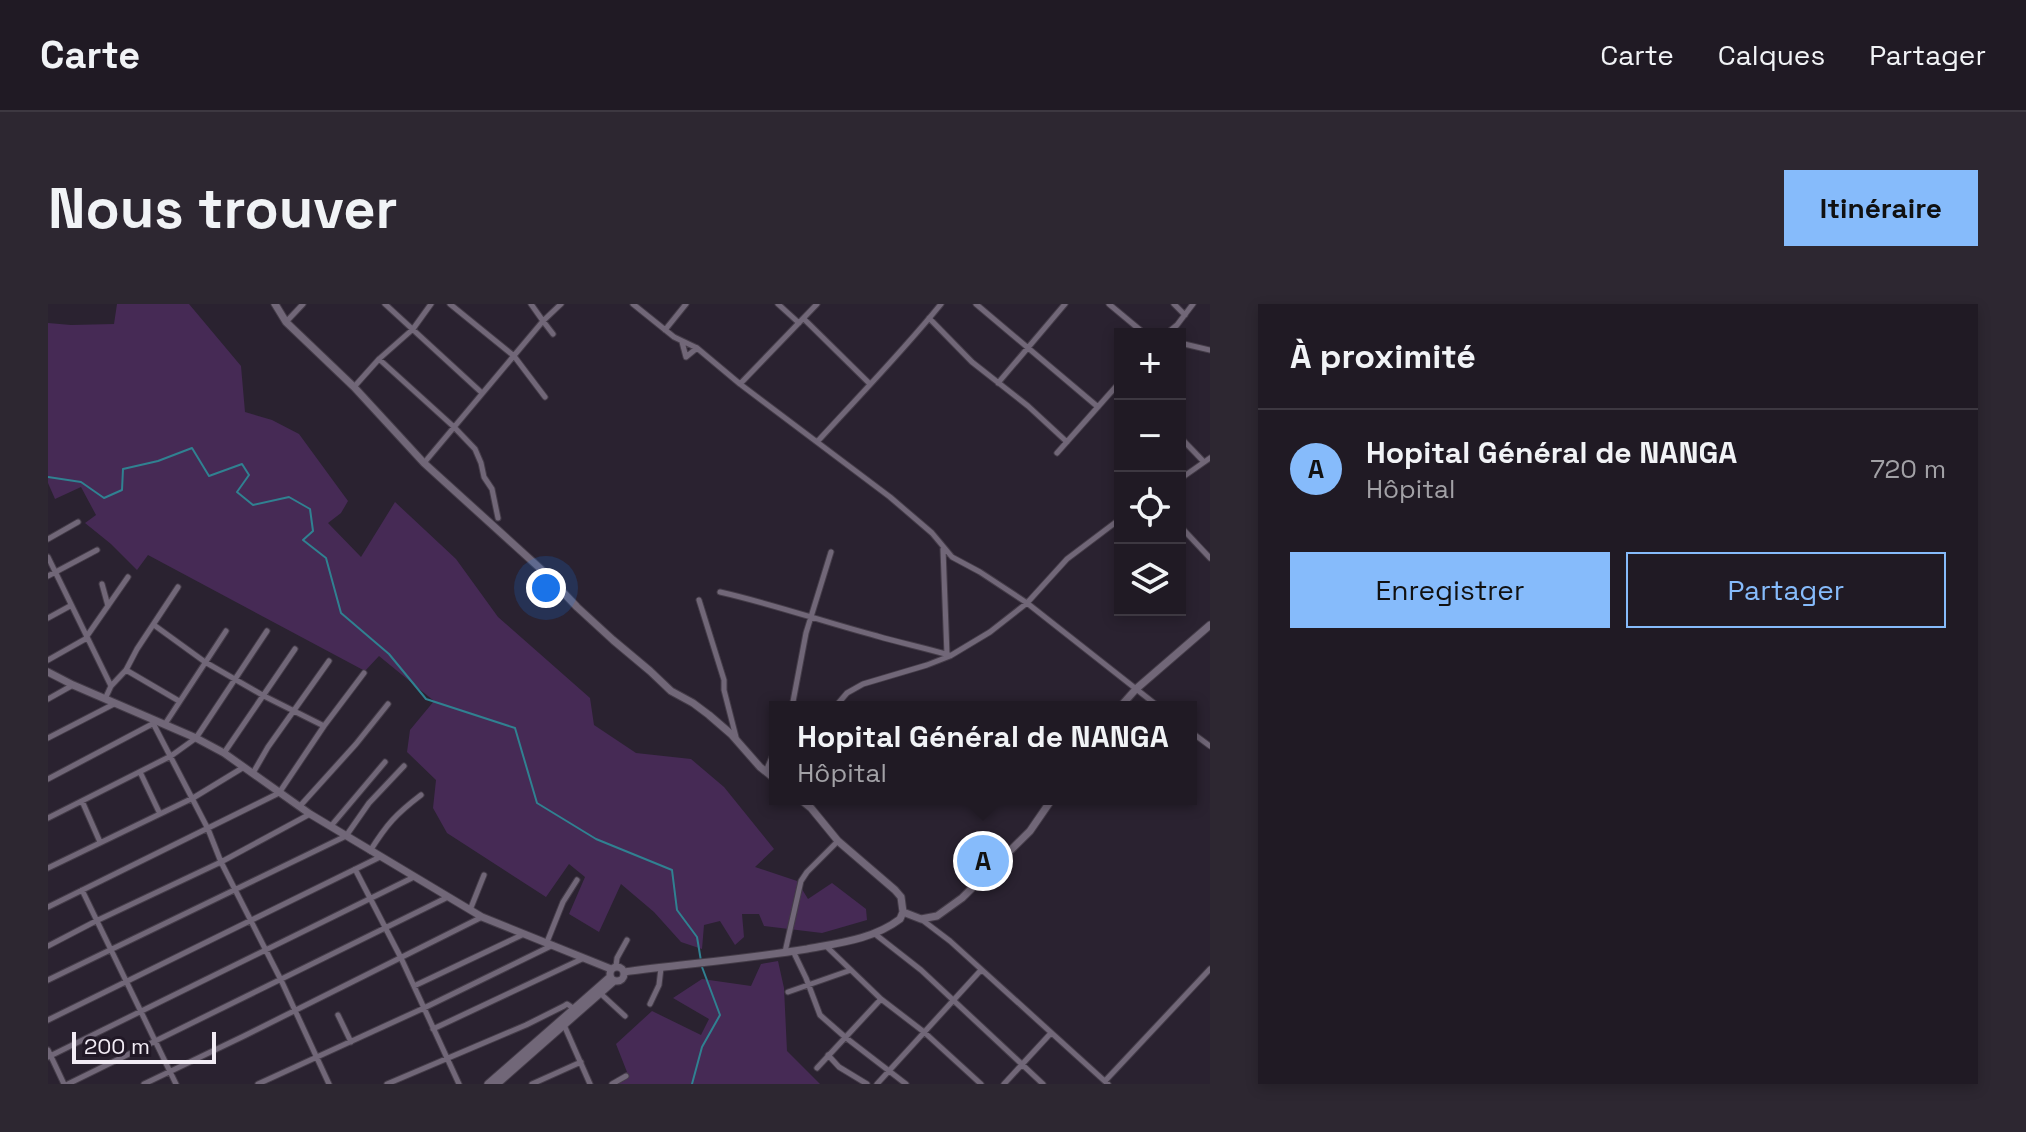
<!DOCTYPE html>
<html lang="fr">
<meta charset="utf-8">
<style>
:root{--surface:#201a24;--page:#2d2731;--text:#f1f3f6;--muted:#a2a1a6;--line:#3d3841;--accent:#86bbfb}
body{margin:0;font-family:"Space Grotesk",sans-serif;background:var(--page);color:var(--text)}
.controls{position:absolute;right:24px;top:24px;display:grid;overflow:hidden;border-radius:0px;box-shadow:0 4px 12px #0003}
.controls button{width:72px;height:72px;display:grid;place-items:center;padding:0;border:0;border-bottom:2px solid var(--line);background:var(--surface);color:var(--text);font:40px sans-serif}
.scale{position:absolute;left:24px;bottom:20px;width:144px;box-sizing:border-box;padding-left:8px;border:4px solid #f2ecf5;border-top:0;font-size:22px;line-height:28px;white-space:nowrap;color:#f2ecf5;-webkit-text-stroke:6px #211826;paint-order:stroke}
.you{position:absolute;left:498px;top:284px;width:28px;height:28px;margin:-20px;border:6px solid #fff;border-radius:50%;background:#1a73e8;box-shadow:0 0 0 12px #1a73e833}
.badge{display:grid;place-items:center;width:52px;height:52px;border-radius:50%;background:var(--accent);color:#111;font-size:26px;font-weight:700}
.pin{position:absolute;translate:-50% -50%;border:4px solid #fff;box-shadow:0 2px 8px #0006}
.popup{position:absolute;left:721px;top:397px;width:428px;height:104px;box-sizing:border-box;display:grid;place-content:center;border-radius:0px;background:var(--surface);filter:drop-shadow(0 2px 6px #0005);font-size:26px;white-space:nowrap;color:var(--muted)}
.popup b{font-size:30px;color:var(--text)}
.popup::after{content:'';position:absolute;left:50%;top:100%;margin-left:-16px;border:16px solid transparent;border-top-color:var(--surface)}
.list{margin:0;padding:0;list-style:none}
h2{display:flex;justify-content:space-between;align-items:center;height:104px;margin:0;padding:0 32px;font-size:34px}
h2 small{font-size:26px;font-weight:400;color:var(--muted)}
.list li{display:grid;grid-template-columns:52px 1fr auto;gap:24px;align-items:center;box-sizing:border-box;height:120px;padding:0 32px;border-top:2px solid var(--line)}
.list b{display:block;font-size:30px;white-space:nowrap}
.list p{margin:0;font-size:26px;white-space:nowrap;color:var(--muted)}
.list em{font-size:26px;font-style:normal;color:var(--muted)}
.actions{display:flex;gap:16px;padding:24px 32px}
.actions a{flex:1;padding:18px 0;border:2px solid var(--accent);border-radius:0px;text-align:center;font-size:28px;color:var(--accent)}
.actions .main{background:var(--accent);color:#111}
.icon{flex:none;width:44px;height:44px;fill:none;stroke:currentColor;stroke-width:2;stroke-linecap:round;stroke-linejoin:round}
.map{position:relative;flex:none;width:1162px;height:780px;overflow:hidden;border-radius:0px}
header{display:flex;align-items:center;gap:48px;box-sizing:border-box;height:112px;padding:0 40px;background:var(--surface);border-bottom:2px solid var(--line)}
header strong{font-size:38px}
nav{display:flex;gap:44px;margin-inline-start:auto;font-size:28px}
.intro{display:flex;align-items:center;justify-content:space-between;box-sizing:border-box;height:192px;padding:0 48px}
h1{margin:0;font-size:56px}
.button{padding:20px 36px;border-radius:0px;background:var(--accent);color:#111;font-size:28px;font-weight:700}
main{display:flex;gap:48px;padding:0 48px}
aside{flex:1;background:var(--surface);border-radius:0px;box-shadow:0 4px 12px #0003}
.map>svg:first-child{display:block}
.green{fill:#462a55}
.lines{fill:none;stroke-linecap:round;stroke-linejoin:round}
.stream{stroke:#308191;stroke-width:2}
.street-casing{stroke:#443c48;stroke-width:7}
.secondary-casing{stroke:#443c48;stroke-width:9}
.street{stroke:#716778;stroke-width:5}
.secondary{stroke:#716778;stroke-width:7}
</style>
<header>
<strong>Carte</strong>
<nav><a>Carte</a><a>Calques</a><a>Partager</a></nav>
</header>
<div class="intro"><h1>Nous trouver</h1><a class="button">Itinéraire</a></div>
<main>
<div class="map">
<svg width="1162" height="780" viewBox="0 0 1162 780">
<rect width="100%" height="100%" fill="#2a2230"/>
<!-- green -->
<path class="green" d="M69,0h72l52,62 4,46 27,8 27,14 49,67 -7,12 -13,10 33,34 34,-55 61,57 42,58 92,81 4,27 42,28 55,6 33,28 50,62 -19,18 42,14 11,18 24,-16 34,26 1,11 -45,13 -58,-7 -5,-12h-17l2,23 -9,8 -15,-24 -16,4 -2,24 -21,-7 -27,-30 -33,-28 -22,48 -30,-18 16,-37 -16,-13 -23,33 -99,-64 -14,-25 3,-28 -29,-28 3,-22 24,-29 -55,-45 -14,15 -217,-116 -11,15 -26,-26 -26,-21 11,-8 -15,-28 -26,12 -7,-16v-160l23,2 43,-1z
M730,657l6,27 3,63 33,33h-210l17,-12 -11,-28 36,-33 49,24 8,-16 -36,-21 29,-19 49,7 10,-22z"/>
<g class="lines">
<!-- stream -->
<path class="stream" d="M0,173l33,5 23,16 18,-8 1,-21 35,-8 34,-13 17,28 33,-12 7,11 -12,17 16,13 36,-8 21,12 3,22 -10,9 23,18 15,55 48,41 37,45 89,29 22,75 59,36 76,31 5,40 20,27 4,24
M644,780l10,-37 18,-32 -18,-48"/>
<defs>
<path id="street" d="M337,0l97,89
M402,0l64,52 31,41
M483,0l12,17 18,-17
M585,0l41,33 23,11 43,36 150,113 42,36 20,24 28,15 47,31 132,104
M730,0l21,19
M928,0l122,103
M1061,0l36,30
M1126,0l11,11
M881,14l43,44 56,44 39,36
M756,15l66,65
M238,18l17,-18
M617,26l21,-26
M1118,30l11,-9 16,-21
M634,38l4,15 11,-9
M1132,39l30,7
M331,55l75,68 21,22 6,14 3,14 8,12 6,29
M950,79l67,-79
M692,80l77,-80
M306,83l25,-28 34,-30 18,-25
M1132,133l24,25
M769,138c42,-46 85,-90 124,-138
M1009,149l63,-71
M376,159l119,-142 10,13
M1132,175l30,-21
M1132,222l30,32
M0,235l30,-17
M895,245l4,106
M0,253l63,129
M0,272l49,-26
M54,280l6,22
M672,288c53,12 104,30 157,44 24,7 48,12 72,19
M651,296l25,80v10l12,47
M0,314l22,-12
M106,321l51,37 59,34 60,30
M39,332l41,-59
M0,356l39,-22
M78,366l53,31
M0,395l25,-14
M57,395l6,-13 15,-16 11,-21 41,-62
M744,403l14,-74 25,-81
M787,403l12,-14 16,-9 64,-19 23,-9 40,-24 37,-29 40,-44 53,-40
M105,419l55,106 13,33 60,118 48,104
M117,420l61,-93
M1143,428l19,14
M0,434l66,-34
M176,449l71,-104
M718,467l9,-21
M92,468l20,42
M205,469l15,-26 61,-86
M0,475l108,-57
M34,497l18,41
M252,502l56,-62 32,-40
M0,514l123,-62 25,-18 71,-107
M283,522l54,-64
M322,547c17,-27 26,-37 51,-56
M0,564l145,-70 51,-31
M307,565l46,89 58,126
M34,586l94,194
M0,603l231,-114 45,-67 40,-53
M422,606l14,-35
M873,615l29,22 158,143
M827,630l46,36 122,114
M499,638l16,-40 14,-22
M0,642l48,-25 125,-59 89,-48
M778,642l55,53 43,33 57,52
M745,647l13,27 14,37 25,22 61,47
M737,648l16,-71 6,-9 31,-31
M568,662l1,-8 10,-18
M0,676l298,-144 23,-33 35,-37
M366,682l110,-52
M740,688l63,-22
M552,689l25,23
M602,700l9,-19 2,-17
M290,711l13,27
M0,716l332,-163
M516,721l26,59
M385,725l151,-71
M0,746l16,34
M780,751l11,12 28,17
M0,753l366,-180
M769,764l64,-69
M1057,777l105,-112
M20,780l380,-187
M96,780l100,-48 238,-119
M210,780l166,-76 129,-63
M339,780l139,-59 38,-19 3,-2 6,4
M484,780l49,-22
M564,780l14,-8
M829,780l104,-114
M956,780l47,-51"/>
<path id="secondary" d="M227,0l11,18 68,65 70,76 119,108 34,36 36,33 37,31 21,20 22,12 16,12 22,19 29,33 15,12
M0,368l25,13 123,53 28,15 86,61 172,103 129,52
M1072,403l16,-18 74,-64
M752,495l11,9 27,33 57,49 6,7 2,15
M855,608l18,7 16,-3 25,-18 68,-67 22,-32
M562 670a7 7 0 1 1 14 0a7 7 0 1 1-14 0Z
M576,668c61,-8 122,-13 183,-23 32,-6 67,-10 93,-30l3,-7
M440,780l122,-107
M449,780l117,-103"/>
</defs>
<!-- street casing -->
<use href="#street" class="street-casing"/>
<!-- secondary casing -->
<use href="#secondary" class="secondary-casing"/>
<!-- street -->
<use href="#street" class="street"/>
<!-- secondary -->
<use href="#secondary" class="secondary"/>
</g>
</svg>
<div class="controls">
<button>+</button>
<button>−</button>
<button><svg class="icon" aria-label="locate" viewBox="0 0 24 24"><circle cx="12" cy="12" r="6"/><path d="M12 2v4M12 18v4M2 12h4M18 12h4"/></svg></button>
<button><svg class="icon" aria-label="layers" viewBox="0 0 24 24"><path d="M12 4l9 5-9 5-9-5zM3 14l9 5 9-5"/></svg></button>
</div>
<div class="scale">200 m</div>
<div class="you"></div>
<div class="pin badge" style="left:935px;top:557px">A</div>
<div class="popup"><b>Hopital Général de NANGA</b>Hôpital</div>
</div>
<aside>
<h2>À proximité<small></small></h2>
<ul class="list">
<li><span class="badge">A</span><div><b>Hopital Général de NANGA</b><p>Hôpital</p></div><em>720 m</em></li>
</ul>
<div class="actions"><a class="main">Enregistrer</a><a>Partager</a></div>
</aside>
</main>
